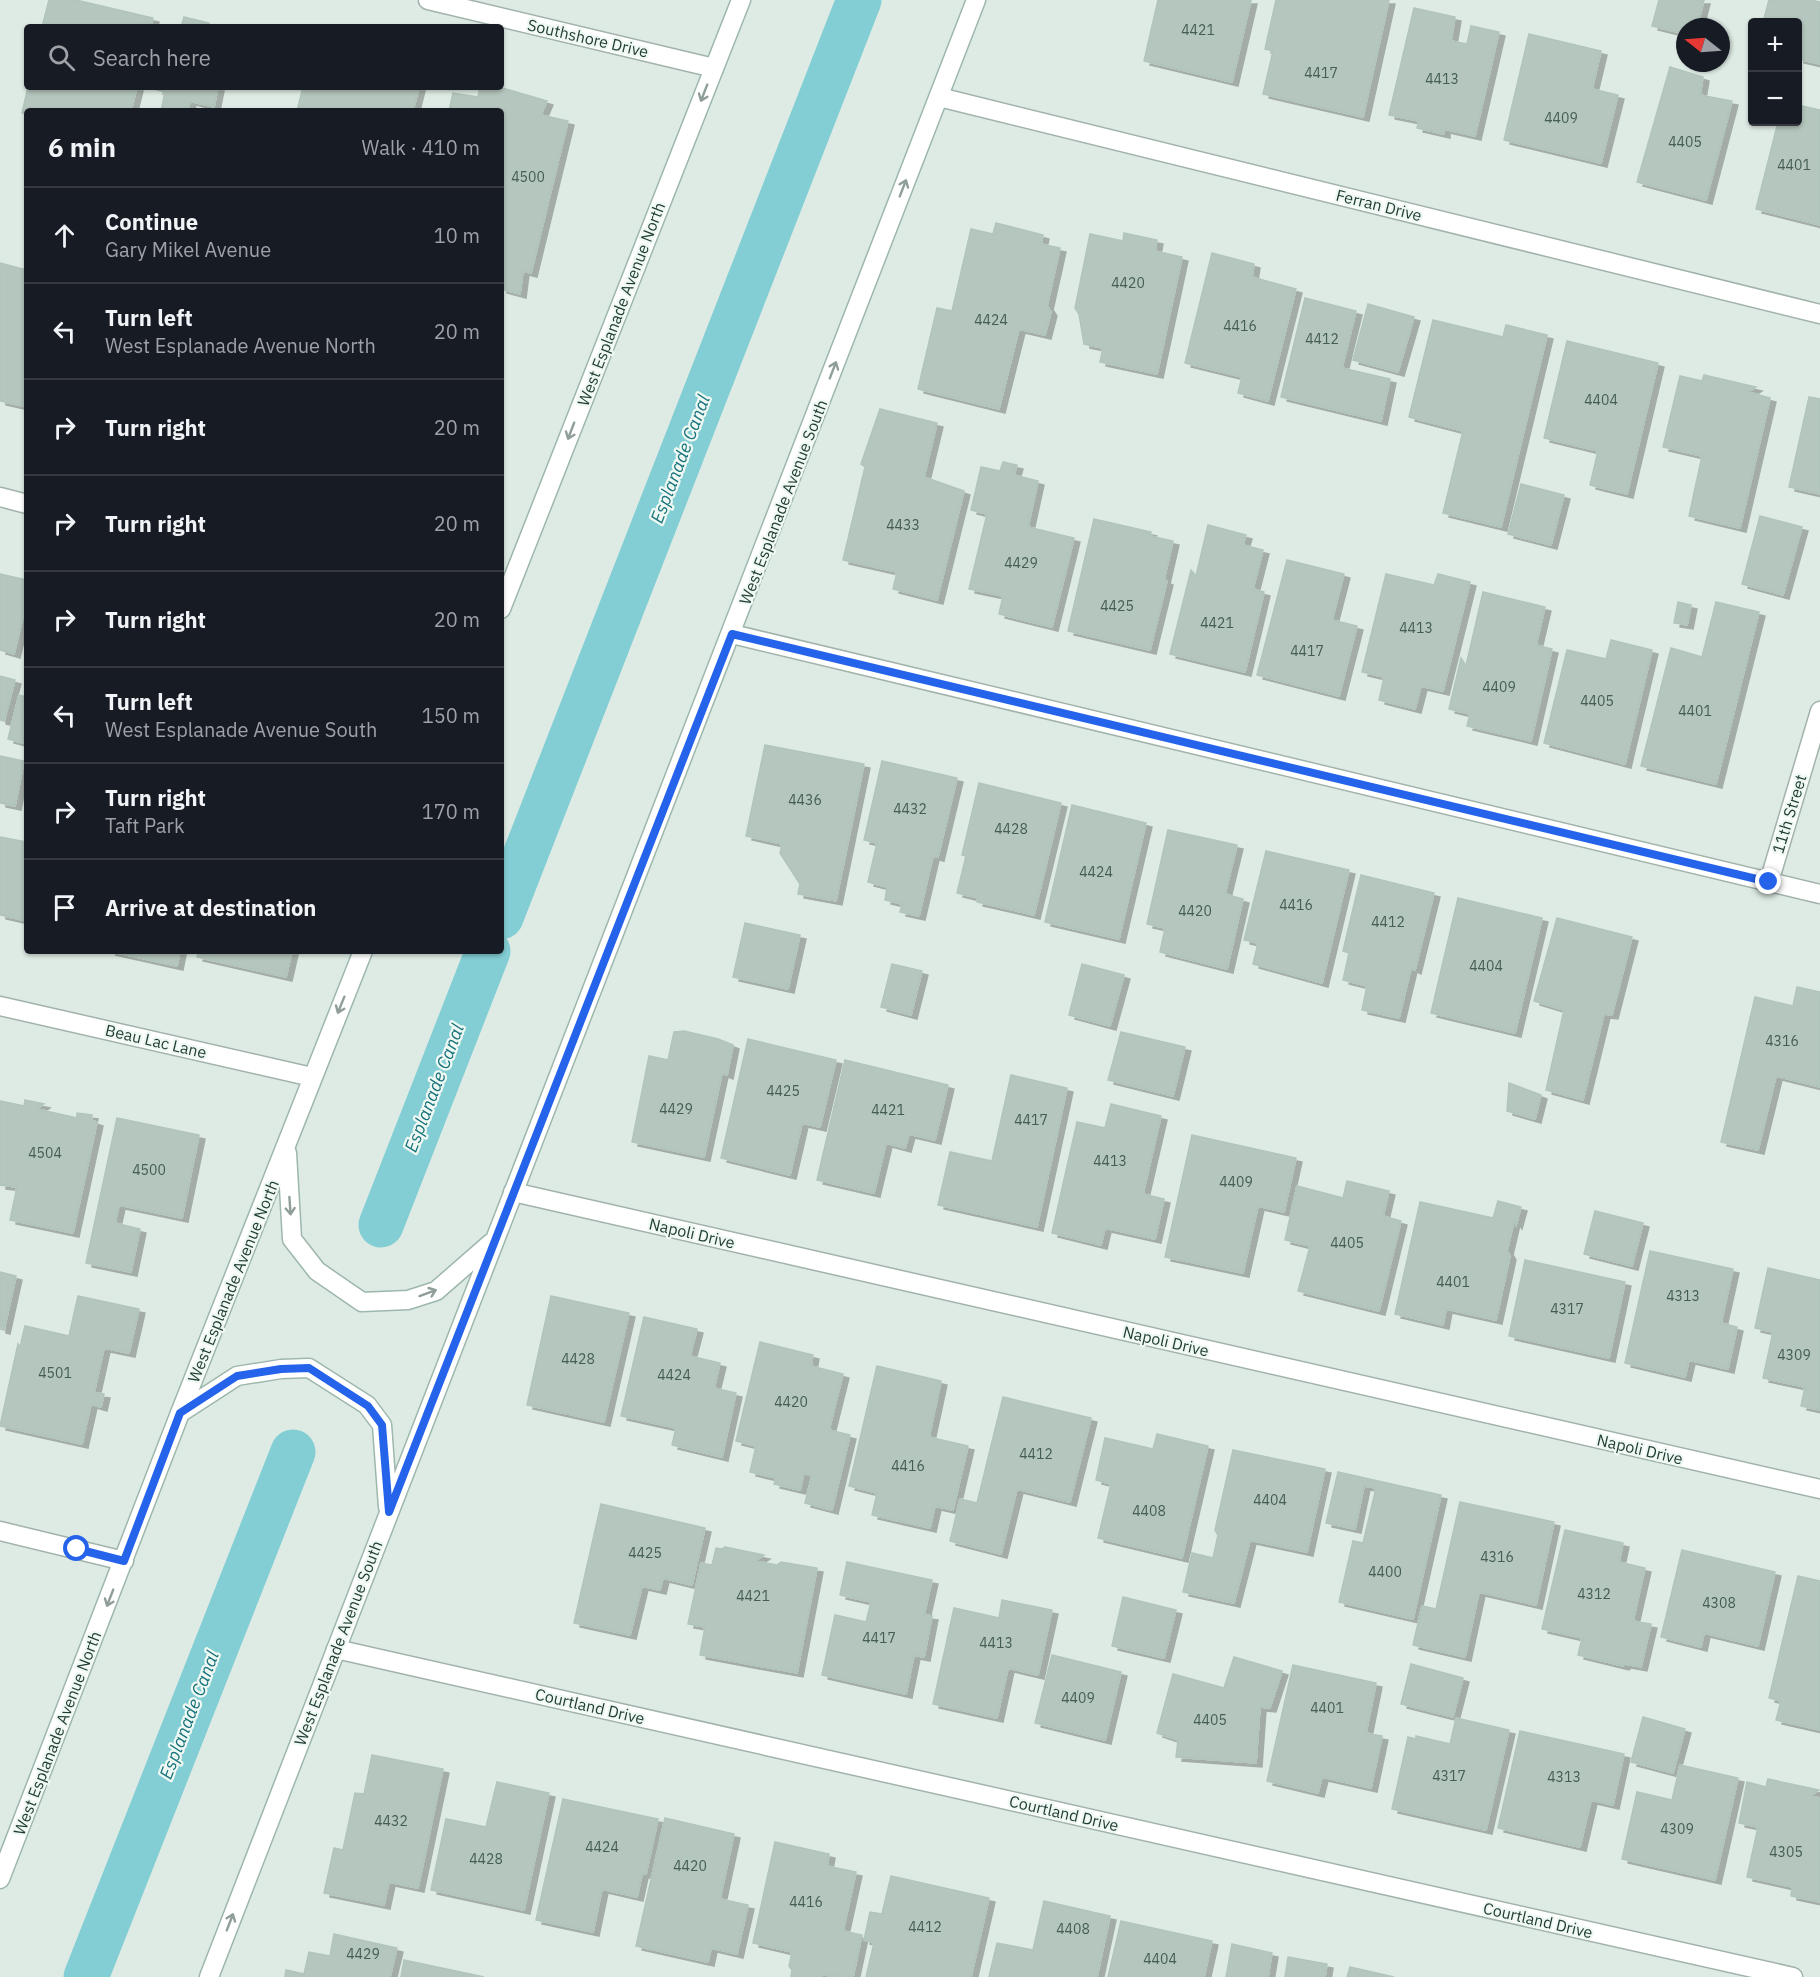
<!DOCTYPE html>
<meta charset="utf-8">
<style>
:root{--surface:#171b24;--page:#242831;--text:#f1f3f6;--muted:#9ea1a6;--line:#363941}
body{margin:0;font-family:"IBM Plex Sans",sans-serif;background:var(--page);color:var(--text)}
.controls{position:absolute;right:18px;top:18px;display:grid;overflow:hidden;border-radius:6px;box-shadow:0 2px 4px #0004}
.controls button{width:54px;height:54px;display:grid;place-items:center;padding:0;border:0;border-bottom:2px solid var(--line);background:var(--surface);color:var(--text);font:30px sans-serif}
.compass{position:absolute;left:1676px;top:18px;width:54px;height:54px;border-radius:50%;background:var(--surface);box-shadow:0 2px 4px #0004;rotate:287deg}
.stop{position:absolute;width:18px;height:18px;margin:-14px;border:4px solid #2563eb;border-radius:50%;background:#fff}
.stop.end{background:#2563eb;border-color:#fff;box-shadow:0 2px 6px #0008}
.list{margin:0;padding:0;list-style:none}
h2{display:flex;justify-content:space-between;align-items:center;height:78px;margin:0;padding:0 24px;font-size:26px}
h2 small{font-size:20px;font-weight:400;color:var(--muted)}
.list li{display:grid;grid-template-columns:39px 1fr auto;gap:18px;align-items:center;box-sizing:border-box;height:96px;padding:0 24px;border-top:2px solid var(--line)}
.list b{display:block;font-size:22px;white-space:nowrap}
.list p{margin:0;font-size:20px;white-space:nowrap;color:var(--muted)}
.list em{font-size:20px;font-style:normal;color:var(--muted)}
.icon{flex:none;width:33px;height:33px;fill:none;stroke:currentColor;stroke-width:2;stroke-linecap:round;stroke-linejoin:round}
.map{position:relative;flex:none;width:1820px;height:1977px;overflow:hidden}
.search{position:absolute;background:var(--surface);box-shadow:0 2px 4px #0004;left:24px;top:24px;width:480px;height:66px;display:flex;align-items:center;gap:15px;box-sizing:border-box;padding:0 21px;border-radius:6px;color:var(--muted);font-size:22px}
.panel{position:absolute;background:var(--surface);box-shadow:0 2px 4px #0004;left:24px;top:108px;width:480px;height:846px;border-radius:6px}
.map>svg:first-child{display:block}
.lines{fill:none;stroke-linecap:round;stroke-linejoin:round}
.canal{stroke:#82ced4;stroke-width:45}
.building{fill:#b4c6bd;stroke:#b1c5bb;stroke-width:1.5;filter:url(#shadow)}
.street-casing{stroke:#a1b3ab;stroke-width:21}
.secondary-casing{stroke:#9db7ac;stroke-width:21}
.street{stroke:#fff;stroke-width:18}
.secondary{stroke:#fff;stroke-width:18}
.oneway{stroke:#8f9e98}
.route{stroke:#2563eb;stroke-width:8}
.labels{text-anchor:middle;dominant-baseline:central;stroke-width:4.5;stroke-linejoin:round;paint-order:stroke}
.number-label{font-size:14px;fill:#445e55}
.street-label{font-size:16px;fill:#1f3c32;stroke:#eff8f3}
.water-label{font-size:18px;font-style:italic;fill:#16727b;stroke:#eff8f3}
</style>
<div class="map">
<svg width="1820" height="1977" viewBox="0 0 1820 1977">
<defs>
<filter id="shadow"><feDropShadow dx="6" dy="4" stdDeviation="0" flood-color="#0004"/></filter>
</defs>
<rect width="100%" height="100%" fill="#deebe4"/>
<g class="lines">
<!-- canal -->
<path class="canal" d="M501,917l358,-917
M381,1225l107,-274
M86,1977l207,-525"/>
</g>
<!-- building -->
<path class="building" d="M49,0h27l77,18 -2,9h-109z
M1158,0h93l-19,82 -88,-21z
M1276,0h113l-26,117 -100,-23 10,-43 -8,-2z
M1659,0h45l-7,27h-12v7l-33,-8z
M1769,0h42l9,2v62l-22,-5v-37h-35z
M1414,8l41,9 -4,24 16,3 4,-18 28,6 -24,104 -31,-7v5l-27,-6 2,-7 -30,-6z
M184,17l25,6v4h-28z
M1529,34l72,17 -9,38 26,6 -17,68 -97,-23z
M1670,67l33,10 -3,18 32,6 -26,99 -69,-18z
M28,87h109l-6,24h-104v3l-5,-1z
M158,87h60l-4,20 -24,-6 -2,10h-27l4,-19 -8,-2z
M303,87h116l-6,24h-116z
M480,87h19l48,14 -6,14 27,6 -37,152 -8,-2 -3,23 -19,-5v-178h-52l4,-18 25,4z
M1798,105l22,5v115l-64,-16 22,-87h20z
M996,223l47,12 -2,9 19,4 -13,58 4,6 -6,23 -26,-6 -20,80 -81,-20 19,-81 15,3 19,-82 22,5z
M1124,233l33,7 -2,11 27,6 -25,117 -57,-12 3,-14 -19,-4 -5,-30 -4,-6 15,-74 33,7z
M1212,253l42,11 -2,13 44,12 -28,112 -30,-8 4,-16 -57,-14z
M0,263l27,7v137l-27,-6z
M1305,298l51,13 -14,57 48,11 -9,42 -100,-24z
M1368,304l46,13 -16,55 -45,-12z
M1433,320l70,17 3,-12 41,10 -46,192 -58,-14 20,-82 -54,-14z
M1567,341l91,22 -31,131 -37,-9 8,-34 -54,-13z
M1704,375l52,12 -8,5 22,6 -30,130 -51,-12 13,-60 -39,-9 17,-71 22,5z
M1809,397l11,2v95l-31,-7z
M880,409l57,14 -13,54 40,14 -27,109 -44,-11 4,-17 -54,-12 22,-93 -4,-3z
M1003,462l14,3 -3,10 24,6 -10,46 46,11 -22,89 -53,-13 4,-18 -34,-7 18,-75 -16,-4 10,-43 19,4z
M1521,484l43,11 -13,50 -43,-11z
M1760,516l42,11 -19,68 -41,-11z
M1094,519l57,13 -1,4 23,5 -9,39 3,1 -17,69 -82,-19z
M1208,525l38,10 -3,10 20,5 -10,39 11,3 -19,80 -75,-18 21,-84 5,6z
M1287,560l57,14 -12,46 25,6 -18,70 -82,-21z
M0,574l27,6v20l-13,54 -14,-4z
M1386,574l48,11 4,-11 32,8 -27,109 -22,-5 -6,23 -36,-9 5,-23 -22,-5z
M1483,592l62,15 -9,38 16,4 -21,92 -64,-15 3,-12 -21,-5 12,-51 5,8z
M1678,602l13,3 -4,20 -13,-2z
M1716,602l43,10 -43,172 -75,-18 30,-118 31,9z
M1611,640l41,10 -27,114 -81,-21 23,-93 39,9z
M0,676l15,4 -11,41 -4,-1z
M19,695l8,2v47l-19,-5z
M765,745l99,19 -28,137 -38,-7 2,-10 -20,-31 2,-9 -36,-8z
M0,756l24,5 -9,45 -15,-3z
M882,761l75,17 -19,79 -5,-1 -14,60 -19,-4 2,-8 -17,-4 2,-13 -19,-5 9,-39 -13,-3z
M979,783l82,20 -27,112 -57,-13 1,-4 -21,-5 9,-37 -4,-1z
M1072,805l74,18 -27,116 -74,-17z
M1168,830l69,15 -12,49 18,5 -16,70 -67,-17 5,-24 -18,-4z
M0,837l27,5v79l-27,-6z
M1266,851l83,19 -27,113 -69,-19 5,-21 -14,-3z
M1361,875l73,18 -19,77 -4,-2 -12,50 -37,-8 5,-24 -24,-6 6,-27 -6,-2z
M1458,898l84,20 -27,115 -84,-20z
M1557,918l75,19 -20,78 -8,-1 -21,86 -37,-10 18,-80 -30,-9z
M745,923l55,12 -12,54 -55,-12z
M109,951h71l-3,15z
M199,951h93l-6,26 -89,-20z
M892,964l30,7 -11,44 -30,-8z
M1082,964l42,11 -14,51 -41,-11z
M1797,987l23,5v95l-44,-11 -18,74 -37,-8 34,-145 38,9z
M684,1031l34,8 15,6 -6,30 -5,-2 -18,84 -72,-15 17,-86 19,4 6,-28z
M1121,1032l64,15 -12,49 -65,-16z
M748,1039l88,21 -16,67 -18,-4 -12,52 -69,-17z
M845,1060l103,25 -13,55 -26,-6 -4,14 -19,-5 -12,50 -57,-13z
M1011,1075l56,13 -30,139 -99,-22 12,-53 42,9z
M1509,1083l32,12 -6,24 -28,-8z
M25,1100l19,4 -7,5 40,9v-5l15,2 -1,5 6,2 -24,111 -63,-13 7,-33 -17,-2v-84l24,5z
M1111,1104l50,12 -18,78 21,5 -9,40 -50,-11 -4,17 -49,-12 25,-111 28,6z
M117,1118l82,17 -17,83 -63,-13 -4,18 25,6 -9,43 -45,-9z
M1192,1135l104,23 -12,54 -26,-6 -15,67 -78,-16z
M1347,1181l42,10 -6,25 18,5 -22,90 -81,-20 12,-45 -25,-6 12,-54 46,12z
M1498,1201l23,6 -5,18 -2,-4 -7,30 3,5 -14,64 -50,-11 -3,16 -48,-11 25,-112 73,16z
M1595,1211l48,12 -11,43 -48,-12z
M1650,1251l83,18 -12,54 16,4 -9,42 -39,-9 -4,17 -60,-14z
M1525,1260l100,22 -16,76 -100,-22z
M1768,1268l52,12v130l-19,-4 4,-19 -42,-9 10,-46 -18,-4z
M0,1272l16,4 -12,54 -4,-1z
M78,1296l61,13 -10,44 -25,-5 -10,45 10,1 -3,13 -10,-3 -9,40 -82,-18 18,-82 2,3 5,-21 44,10z
M551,1296l78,17 -25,109 -77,-17z
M644,1317l53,12 -7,27 30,7 -6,25 22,5 -14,64 -50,-12 4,-17 -55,-12z
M760,1342l53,13 -2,11 32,8 -14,56 21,5 -18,75 -27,-7 7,-27 -8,-3 -4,17 -26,-6 2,-6 -26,-6 6,-26 -20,-5z
M877,1366l64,15 -12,56 39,9 -15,64 -18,-4 -5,22 -58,-13 5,-22 -28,-7z
M1003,1397l88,21 -21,84 -53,-13 -16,65 -51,-13 10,-42 17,4z
M1157,1434l51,12 -26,112 -84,-20 13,-54 -15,-4 9,-42 48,11z
M1233,1450l92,19 -18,83 -57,-12 -16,63 -51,-11 9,-39 21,5 5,-23 -3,-5z
M1338,1472l103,23 -28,124 -74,-17 14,-61 10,2 13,-55 -12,-2 -9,43 -29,-6z
M1460,1502l94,20 -18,83 -57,-13 -14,65 -52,-12 9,-39 14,3z
M601,1504l104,24 -13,57 -29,-7 -3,12 -18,-4 -12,49 -56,-12z
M1565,1530l58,13 -4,19 26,6 -12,53 18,3 -10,43 -16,-3 -2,2 -45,-11 4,-17 -40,-9z
M725,1547l39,8 -9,6 22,4 4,-3 36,6 -20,105 -97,-18 5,-28 -17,-3 13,-61 11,2 4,-17 6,1z
M1682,1550l93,22 -17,74 -54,-13 -3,14 -40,-10z
M847,1562l85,18 -8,35 8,1 -8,41 -10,-2 -8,39 -84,-19 13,-60 31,7 5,-20 -31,-7z
M1798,1576l22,5v149l-44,-10 5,-19 -12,-3z
M1123,1597l53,13 -12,48 -52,-12z
M1002,1600l50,10 -14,65 -30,-7 -11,50 -64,-14 21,-96 45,10z
M1052,1655l69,17 -16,68 -70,-17z
M1234,1657l48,14 -12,37 -10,-1 -4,56 -80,-6 2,-17 -21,-7 16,-59 51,14z
M1411,1664l52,14 -10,39 -52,-13z
M1293,1665l83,18 -10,50 16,3 -11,52 -49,-11 -4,16 -51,-12z
M1643,1717l42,12 -12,44 -42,-11z
M1456,1718l53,12 -23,100 -94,-21 16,-72 8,2v-3l34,8z
M1520,1731l104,23 -11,51 -22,-5 -11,47 -82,-19z
M372,1755l71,14 -25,119 -29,-6 -5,23 -60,-12 10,-45 9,2 12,-57 9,1z
M1680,1765l58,13 -23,102 -93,-21 15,-67 35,8z
M1768,1779l51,11 -9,6 10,2v104l-29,-6 1,-9 -45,-10 11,-50 -19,-4 8,-41 19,5z
M497,1782l52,11 -25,117 -93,-20 15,-71 40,8z
M563,1799l95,20 -12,55h-4l-5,23 -35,-8 -9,43 -57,-12z
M665,1818l69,16 -14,65 28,6 -11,49 -26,-6 -3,14 -72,-16z
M775,1842l54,12 -2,12 29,6 -13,59 19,4 -9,42 -31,-2v2h-31l1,-7 -3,-4 3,-14 -39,-9z
M891,1876l98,22 -18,79h-105l8,-34 -10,-3 6,-28 12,2z
M1044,1901l66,15 -13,61h-108l8,-34 36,7z
M1121,1921l91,20 -8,36h-96z
M334,1934l63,14 -7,29h-105l1,-7 18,4 5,-22 21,4z
M1232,1944l40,9 -4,24h-42z
M1288,1957l39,7 -2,13h-40z
M404,1960l80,17h-83z
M1350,1967l44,10h-47z"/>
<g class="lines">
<defs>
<path id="street" d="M428,0l286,68
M939,97l881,217
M0,497l27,7
M732,634l1088,260
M1769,882l51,-171
M0,1006l312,71
M513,1192l1307,297
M0,1531l124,30
M336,1649l1457,328"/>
<path id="secondary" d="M501,609l240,-609
M287,1153l5,86 25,32 45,31 46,-2 28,-9 55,-48
M180,1413l57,-37 44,-7 28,-1 58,37 15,20 6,82
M0,1879l180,-466 183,-462
M209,1977l767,-1977"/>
</defs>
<!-- street casing -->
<use href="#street" class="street-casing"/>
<!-- secondary casing -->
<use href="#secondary" class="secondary-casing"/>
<!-- street -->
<use href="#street" class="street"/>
<!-- secondary -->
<use href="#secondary" class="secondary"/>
</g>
<!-- one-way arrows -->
<defs><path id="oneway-shaft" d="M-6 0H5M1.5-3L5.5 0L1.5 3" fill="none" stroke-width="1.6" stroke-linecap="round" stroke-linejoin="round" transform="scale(1.5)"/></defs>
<g class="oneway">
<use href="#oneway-shaft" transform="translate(704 93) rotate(111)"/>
<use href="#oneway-shaft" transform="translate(903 188) rotate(-69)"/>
<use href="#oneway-shaft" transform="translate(833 370) rotate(-69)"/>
<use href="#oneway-shaft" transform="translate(571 431) rotate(111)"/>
<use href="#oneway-shaft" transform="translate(341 1005) rotate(112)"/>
<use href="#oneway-shaft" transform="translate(290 1206) rotate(86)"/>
<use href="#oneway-shaft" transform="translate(428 1293) rotate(-20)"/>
<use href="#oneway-shaft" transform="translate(110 1598) rotate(111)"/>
<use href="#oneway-shaft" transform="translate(230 1922) rotate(-69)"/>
</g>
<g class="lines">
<!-- route -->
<path class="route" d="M77,1549l47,12 56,-148 57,-37 44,-7 28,-1 59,38 14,19 7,87 343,-878 1037,248"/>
</g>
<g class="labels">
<!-- number labels -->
<g class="number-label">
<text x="1198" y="30">4421</text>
<text x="1321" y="73">4417</text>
<text x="1442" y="79">4413</text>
<text x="1561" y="118">4409</text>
<text x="1685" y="142">4405</text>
<text x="1794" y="165">4401</text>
<text x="528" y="177">4500</text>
<text x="1128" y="283">4420</text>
<text x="991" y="320">4424</text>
<text x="1240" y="326">4416</text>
<text x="1322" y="339">4412</text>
<text x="1601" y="400">4404</text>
<text x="903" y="525">4433</text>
<text x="1021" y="563">4429</text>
<text x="1117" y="606">4425</text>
<text x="1217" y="623">4421</text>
<text x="1416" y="628">4413</text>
<text x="1307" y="651">4417</text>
<text x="1499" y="687">4409</text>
<text x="1597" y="701">4405</text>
<text x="1695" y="711">4401</text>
<text x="805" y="800">4436</text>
<text x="910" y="809">4432</text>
<text x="1011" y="829">4428</text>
<text x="1096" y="872">4424</text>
<text x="1296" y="905">4416</text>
<text x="1195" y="911">4420</text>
<text x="1388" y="922">4412</text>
<text x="1486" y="966">4404</text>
<text x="1782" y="1041">4316</text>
<text x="783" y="1091">4425</text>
<text x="676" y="1109">4429</text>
<text x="888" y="1110">4421</text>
<text x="1031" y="1120">4417</text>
<text x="45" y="1153">4504</text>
<text x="1110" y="1161">4413</text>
<text x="149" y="1170">4500</text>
<text x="1236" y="1182">4409</text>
<text x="1347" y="1243">4405</text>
<text x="1453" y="1282">4401</text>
<text x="1683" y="1296">4313</text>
<text x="1567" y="1309">4317</text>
<text x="1794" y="1355">4309</text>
<text x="578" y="1359">4428</text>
<text x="55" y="1373">4501</text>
<text x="674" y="1375">4424</text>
<text x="791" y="1402">4420</text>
<text x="1036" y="1454">4412</text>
<text x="908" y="1466">4416</text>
<text x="1270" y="1500">4404</text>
<text x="1149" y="1511">4408</text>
<text x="645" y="1553">4425</text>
<text x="1497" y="1557">4316</text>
<text x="1385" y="1572">4400</text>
<text x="1594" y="1594">4312</text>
<text x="753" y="1596">4421</text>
<text x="1719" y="1603">4308</text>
<text x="879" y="1638">4417</text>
<text x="996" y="1643">4413</text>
<text x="1078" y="1698">4409</text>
<text x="1327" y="1708">4401</text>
<text x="1210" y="1720">4405</text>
<text x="1449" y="1776">4317</text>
<text x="1564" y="1777">4313</text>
<text x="391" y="1821">4432</text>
<text x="1677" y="1829">4309</text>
<text x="602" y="1847">4424</text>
<text x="1786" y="1852">4305</text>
<text x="486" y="1859">4428</text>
<text x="690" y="1866">4420</text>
<text x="806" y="1902">4416</text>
<text x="925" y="1927">4412</text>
<text x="1073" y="1929">4408</text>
<text x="363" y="1954">4429</text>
<text x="1160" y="1959">4404</text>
</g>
<!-- street labels -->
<g class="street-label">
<text transform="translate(588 38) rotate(13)">Southshore Drive</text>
<text transform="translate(1379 205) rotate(14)">Ferran Drive</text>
<text transform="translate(621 304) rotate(-69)">West Esplanade Avenue North</text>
<text transform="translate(783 502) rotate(-69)">West Esplanade Avenue South</text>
<text transform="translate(1789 814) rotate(-73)">11th Street</text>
<text transform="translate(156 1041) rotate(13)">Beau Lac Lane</text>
<text transform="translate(692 1233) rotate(13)">Napoli Drive</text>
<text transform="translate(233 1281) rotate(-68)">West Esplanade Avenue North</text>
<text transform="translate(1166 1341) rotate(13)">Napoli Drive</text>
<text transform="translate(1640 1449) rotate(13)">Napoli Drive</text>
<text transform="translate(338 1643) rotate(-69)">West Esplanade Avenue South</text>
<text transform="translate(590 1706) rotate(13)">Courtland Drive</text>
<text transform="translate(57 1733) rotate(-69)">West Esplanade Avenue North</text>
<text transform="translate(1064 1813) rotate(13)">Courtland Drive</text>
<text transform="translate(1538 1920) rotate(13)">Courtland Drive</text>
</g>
<!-- water labels -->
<g class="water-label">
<text transform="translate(680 459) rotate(-69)">Esplanade Canal</text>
<text transform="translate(434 1088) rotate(-69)">Esplanade Canal</text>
<text transform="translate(189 1715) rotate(-69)">Esplanade Canal</text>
</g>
</g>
</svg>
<div class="controls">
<button>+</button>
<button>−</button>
</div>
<svg class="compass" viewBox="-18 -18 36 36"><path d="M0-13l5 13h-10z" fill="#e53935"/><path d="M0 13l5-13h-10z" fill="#9ea1a6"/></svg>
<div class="stop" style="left:77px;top:1549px"></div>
<div class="stop end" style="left:1769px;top:882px"></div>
<div class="search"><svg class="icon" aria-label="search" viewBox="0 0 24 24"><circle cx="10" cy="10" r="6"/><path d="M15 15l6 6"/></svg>Search here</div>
<section class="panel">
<h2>6 min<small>Walk · 410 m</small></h2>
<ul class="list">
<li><svg class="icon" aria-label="ahead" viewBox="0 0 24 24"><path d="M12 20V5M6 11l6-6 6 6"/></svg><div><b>Continue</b><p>Gary Mikel Avenue</p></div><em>10 m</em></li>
<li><svg class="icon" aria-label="left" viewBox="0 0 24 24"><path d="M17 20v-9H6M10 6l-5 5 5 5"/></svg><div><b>Turn left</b><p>West Esplanade Avenue North</p></div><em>20 m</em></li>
<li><svg class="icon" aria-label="right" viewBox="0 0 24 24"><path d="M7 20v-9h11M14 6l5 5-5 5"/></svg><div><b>Turn right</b></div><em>20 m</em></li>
<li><svg class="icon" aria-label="right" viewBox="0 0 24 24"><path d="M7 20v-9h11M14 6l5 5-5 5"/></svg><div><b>Turn right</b></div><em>20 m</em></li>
<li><svg class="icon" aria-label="right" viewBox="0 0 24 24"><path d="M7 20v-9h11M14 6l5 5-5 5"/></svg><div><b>Turn right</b></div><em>20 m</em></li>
<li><svg class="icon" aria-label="left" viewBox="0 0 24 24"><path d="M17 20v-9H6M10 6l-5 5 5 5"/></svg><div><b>Turn left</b><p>West Esplanade Avenue South</p></div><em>150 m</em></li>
<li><svg class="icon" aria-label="right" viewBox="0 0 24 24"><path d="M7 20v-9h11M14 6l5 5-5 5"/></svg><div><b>Turn right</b><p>Taft Park</p></div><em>170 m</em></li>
<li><svg class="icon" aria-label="arrive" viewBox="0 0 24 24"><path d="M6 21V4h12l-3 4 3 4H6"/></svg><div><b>Arrive at destination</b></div></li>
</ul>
</section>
</div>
